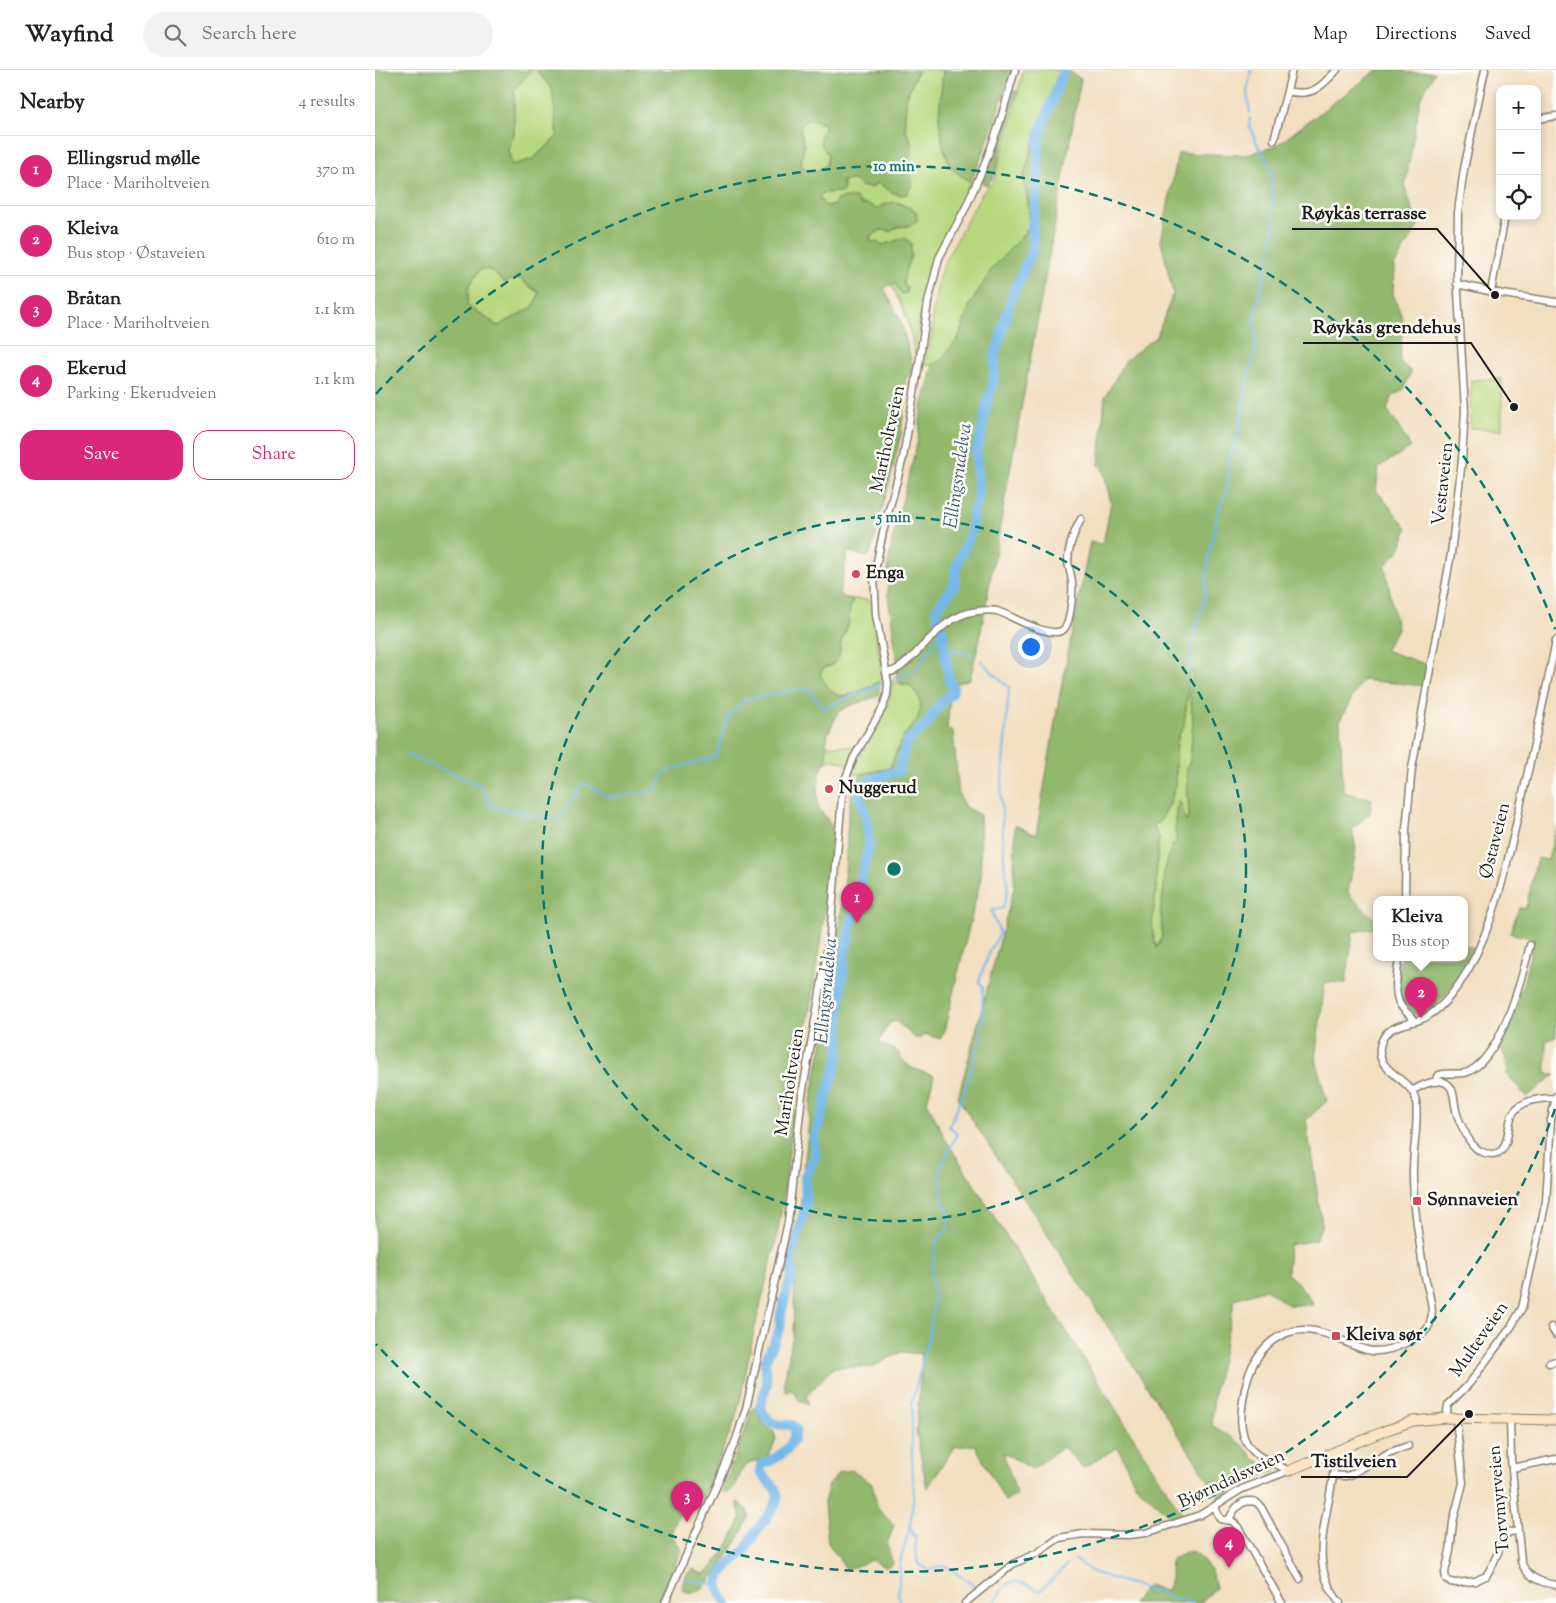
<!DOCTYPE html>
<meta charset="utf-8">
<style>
:root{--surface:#fff;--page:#f2f2f2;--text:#222;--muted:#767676;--line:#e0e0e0;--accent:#db2777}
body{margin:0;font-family:"Sorts Mill Goudy",serif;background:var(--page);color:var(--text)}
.controls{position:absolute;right:15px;top:15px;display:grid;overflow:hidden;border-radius:10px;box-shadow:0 2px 8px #0003}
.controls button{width:45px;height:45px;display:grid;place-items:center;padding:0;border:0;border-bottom:1px solid var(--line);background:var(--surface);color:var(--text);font:25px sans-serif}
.you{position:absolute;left:655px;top:576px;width:18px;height:18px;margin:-12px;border:4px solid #fff;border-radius:50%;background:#1a73e8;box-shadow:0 0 0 8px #1a73e833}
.badge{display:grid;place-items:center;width:32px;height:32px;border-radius:50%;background:var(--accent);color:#fff;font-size:16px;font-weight:700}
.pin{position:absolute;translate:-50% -41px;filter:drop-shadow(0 1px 2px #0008)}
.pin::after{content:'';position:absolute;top:26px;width:18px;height:15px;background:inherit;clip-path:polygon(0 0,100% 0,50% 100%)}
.popup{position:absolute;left:998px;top:826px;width:95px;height:65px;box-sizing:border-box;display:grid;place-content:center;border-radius:10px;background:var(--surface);filter:drop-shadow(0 1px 4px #0005);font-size:16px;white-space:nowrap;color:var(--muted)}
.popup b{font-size:19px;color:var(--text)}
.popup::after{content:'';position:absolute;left:50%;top:100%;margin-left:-10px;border:10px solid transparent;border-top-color:var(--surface)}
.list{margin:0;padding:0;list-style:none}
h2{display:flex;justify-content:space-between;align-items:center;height:65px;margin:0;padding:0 20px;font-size:21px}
h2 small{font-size:16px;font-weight:400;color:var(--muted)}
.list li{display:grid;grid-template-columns:32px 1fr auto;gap:15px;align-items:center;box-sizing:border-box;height:70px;padding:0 20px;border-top:1px solid var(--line)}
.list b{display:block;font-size:19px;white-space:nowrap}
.list p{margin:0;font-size:16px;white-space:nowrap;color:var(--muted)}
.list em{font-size:16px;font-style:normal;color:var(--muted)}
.actions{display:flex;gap:10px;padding:15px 20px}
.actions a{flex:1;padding:11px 0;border:1px solid var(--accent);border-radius:15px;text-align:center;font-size:18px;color:var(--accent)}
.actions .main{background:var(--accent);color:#fff}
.icon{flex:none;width:28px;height:28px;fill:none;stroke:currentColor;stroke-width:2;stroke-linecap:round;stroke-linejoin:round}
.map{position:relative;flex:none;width:1181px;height:1533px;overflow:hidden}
header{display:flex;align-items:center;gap:30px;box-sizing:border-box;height:70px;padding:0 25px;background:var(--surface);border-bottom:1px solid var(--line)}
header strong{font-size:24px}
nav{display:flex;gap:28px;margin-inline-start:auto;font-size:18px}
.search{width:350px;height:45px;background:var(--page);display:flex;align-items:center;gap:12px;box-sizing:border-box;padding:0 18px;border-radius:28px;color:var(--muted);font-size:19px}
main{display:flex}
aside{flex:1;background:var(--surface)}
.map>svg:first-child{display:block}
.green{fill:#b8d87f;stroke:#6a7a4e}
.forest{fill:#92b86e;stroke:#576a45;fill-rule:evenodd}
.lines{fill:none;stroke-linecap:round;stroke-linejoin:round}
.stream{stroke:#73b7e9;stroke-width:2}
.river{stroke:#73b7e9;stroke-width:10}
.street-casing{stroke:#867e6e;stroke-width:9}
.secondary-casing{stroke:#867e6e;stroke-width:11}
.street{stroke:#fff;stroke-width:6}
.secondary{stroke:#fde5c5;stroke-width:9}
.ring{fill:none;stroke:#0f766e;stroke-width:2.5;stroke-dasharray:9 6}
.poi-dot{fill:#d1495b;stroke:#fdfcf7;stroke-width:2}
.labels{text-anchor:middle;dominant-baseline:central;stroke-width:5;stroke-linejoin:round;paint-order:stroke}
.street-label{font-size:18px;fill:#1c1c1c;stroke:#fdfcf7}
.poi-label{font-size:18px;font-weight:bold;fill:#1c1c1c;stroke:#fdfcf7;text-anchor:start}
.water-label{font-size:19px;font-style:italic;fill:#3f5a6e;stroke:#fdfcf7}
.centre{fill:#0f766e;stroke:#fdfcf7;stroke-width:2.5}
.ring-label{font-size:15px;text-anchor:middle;font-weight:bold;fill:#0f766e;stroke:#fdfcf7;stroke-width:5;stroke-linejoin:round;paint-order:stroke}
.leader{fill:none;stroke:#1c1c1c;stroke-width:2}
.callout-dot{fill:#1c1c1c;stroke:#fdfcf7;stroke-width:2}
.callout-label{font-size:19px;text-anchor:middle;font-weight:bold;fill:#1c1c1c;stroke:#fdfcf7;stroke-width:5;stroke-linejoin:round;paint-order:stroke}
</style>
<header>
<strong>Wayfind</strong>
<div class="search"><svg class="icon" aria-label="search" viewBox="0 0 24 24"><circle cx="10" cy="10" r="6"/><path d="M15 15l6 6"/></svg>Search here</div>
<nav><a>Map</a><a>Directions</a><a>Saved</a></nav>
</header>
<main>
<aside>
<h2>Nearby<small>4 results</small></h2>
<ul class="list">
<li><span class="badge">1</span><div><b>Ellingsrud mølle</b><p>Place · Mariholtveien</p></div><em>370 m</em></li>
<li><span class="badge">2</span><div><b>Kleiva</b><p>Bus stop · Østaveien</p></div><em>610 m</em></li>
<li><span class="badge">3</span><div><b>Bråtan</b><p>Place · Mariholtveien</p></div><em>1.1 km</em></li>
<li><span class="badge">4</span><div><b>Ekerud</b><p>Parking · Ekerudveien</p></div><em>1.1 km</em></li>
</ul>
<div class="actions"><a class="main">Save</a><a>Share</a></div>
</aside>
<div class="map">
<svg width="1181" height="1533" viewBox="0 0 1181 1533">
<rect width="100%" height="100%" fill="#fdfcf7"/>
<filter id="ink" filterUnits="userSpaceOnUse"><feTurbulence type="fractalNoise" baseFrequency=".02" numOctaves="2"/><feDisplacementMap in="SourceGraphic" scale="10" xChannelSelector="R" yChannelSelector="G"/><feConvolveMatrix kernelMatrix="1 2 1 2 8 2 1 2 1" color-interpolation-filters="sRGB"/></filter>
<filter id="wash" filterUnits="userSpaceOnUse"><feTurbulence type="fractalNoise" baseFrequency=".0096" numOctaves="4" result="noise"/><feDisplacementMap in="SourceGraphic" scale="20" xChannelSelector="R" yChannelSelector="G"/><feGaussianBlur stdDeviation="1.12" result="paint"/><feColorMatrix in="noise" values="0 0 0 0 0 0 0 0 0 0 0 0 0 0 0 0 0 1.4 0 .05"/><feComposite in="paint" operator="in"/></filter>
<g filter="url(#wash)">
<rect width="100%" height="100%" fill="#f1dfc0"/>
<!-- green -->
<path class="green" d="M157,0h4l16,18 6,48 -25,23 -21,6 -4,-15 6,-16v-44z
M543,0h25l-4,48 4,27 7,21 11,10 10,5 -26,55 -10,16 -15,68 -5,35c-5,-29 -10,-45 -24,-71l4,-2 6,11 6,-4 -4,-6 2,-15 7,-13 -8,-17 -21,7 -6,-3h-6l-1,-5 11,-7 10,1 7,-4 10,-1 -2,-19 -5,-4 -16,1 -9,5c-11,-3 -23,-11 -34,-11l-6,8h-8l-5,-1 -4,-8 3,-4 20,-1 2,-6 -2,-3v-2l12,-1 21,4 3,-1 15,10 13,-22 6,-28c-14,-27 -6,-47 6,-73z
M648,0h37l-19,49 -18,59 5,24 2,25 -18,20 -42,58 -11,32 -18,23 -8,5h-9l8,-30 1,-23 6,-35 7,-18 36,-66 12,-12 19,-66z
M431,50h10l8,5 2,6 -5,13 7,11 -2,10c-10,8 -15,8 -25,0l3,-19 -4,-18z
M105,199l11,1 14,13 12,-6 22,16 -6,14 -35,19 -31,-21 2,-19z
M1127,309v51l-32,-2 1,-48z
M478,529l17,1 13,80c-6,1 -9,5 -14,7 -25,11 -36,15 -49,-13l4,-6 7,-2 8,-10 2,-14 8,-19v-11z
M815,602h4l-4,24 3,21 -1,21 -2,22 -3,8 2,50 -2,5 -7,-21h-2l-3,29 2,9 -5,6 -8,27 1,6 -4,30 1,27 -5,13 -3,-9 -2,-16 4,-32 1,-37 2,-17 -5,-10v-5h5l11,-20 6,-19v-34l2,-13 6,-12z
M517,612l19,4 8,12 2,10 -4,12 -15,18 -12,30 -22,5 -13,1 -3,-3c13,-29 40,-57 40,-89z
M451,675l31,2 -9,17 -16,-5 -6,4z"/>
<!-- forest -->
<path class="forest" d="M0,0h157l-18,20v44l-6,16 4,15 21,-6 25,-23 -6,-47 -16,-19h382l-11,24 -2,22v14l7,13v11l-5,6 -1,11 6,6v8l-5,9c-12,4 -19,-6 -29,-11l-3,1 -3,4 -12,-2 -6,-6 -12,1v2l2,7 -2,2 -20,1 -3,4 4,7 5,2 7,-1 1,-5 6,-2h14l4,7 9,-1 7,5c11,-6 19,-10 30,-2h4l6,5 1,9 -9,5 -10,1 -7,4 -10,-1 -11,7 1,5h6l6,3 21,-7 7,5c1,15 -6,25 -8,40l4,6 -1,4 -5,1 -6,-11 -11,5 16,32 10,35 2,12 -2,8 -5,4 1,6 -5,49 -27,108 -4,12 -3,3 -19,-6 -9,42 3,4 11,2 -4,13v11l-8,19 -2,14 -3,6 -12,6 -4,6 8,13 8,8 6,2 29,-10 6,-5 3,1 -2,13 -29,10 -10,6 -11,21 -2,12v14l-7,17 -2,19 1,12 13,18 2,8 -6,43 -4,48 -28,179 -13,104 -7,39 -21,85 -13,66 -7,26 -31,74c-21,6 -25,18 -32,37l11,16 -25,53h-282zM431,50h10l8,5 2,5 -5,3v11l7,11 -2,10c-9,8 -15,8 -25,0l3,-19 -4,-18zM105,199l11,1 14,13 12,-6 22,16 -6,14 -35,19 -31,-21 2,-19z
M568,0h69l-28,81 -13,30 -10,-5 -11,-10 -7,-21 -4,-27z
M685,0h7l14,9 -102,563 -9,37 -19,6 -4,44 6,3 6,63 6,12 15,8 1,62 -38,158 -3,4 -16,-5 -3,4h-6l-19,-17 -7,2 -10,19c8,8 20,4 22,17l11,9 22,8 -7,26 19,38 237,376 -10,3 -38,-35 -17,-37 -35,21 -20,-21 -31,22 -29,-17 14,43 -12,6 -30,-56 -21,2 -27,42 -11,-58 6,-77 -21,-2 -29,15h-38l-28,29 2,8 -7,-2 -9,-12 -6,2 -2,-9 9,-49 2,-56 -2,-35 7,-34 11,-109 13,-65 16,-111 5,-48 3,-61 5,-32 9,-9 28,-6 12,-30 15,-18 4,-12 -2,-10 -8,-12 -12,-4 -3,-4 2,-12 -10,-70v-31l4,-24 26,-101 4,-33 11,-42 8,-5 18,-23 11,-32 21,-35 39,-43 -2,-25 -5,-24 18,-59z
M1002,0h25l6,3 27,-1 -15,27 -15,88 13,39 -24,40 -1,28 10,26 -3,41 11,11 -8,18 -11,7 -5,12 24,38 -32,20 -3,23 31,38 -6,20 -16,18 12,63 -12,21 45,16 -5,20 -63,-6 -22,40 3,72 29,7 -2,14 -18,16 4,20 -8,44 29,29v5l-24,5 -7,51 -21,-1 -10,77 12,42 -21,19 16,104 -6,16 -27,5 -2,29c12,9 19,18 26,31h-25l-22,-16 -31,10 -21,95 -2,31 31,20 11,14 22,11 -42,18 -14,10 -262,-400 56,-210 1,-63 21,10 23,-136 31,-157 13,2 8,-41 -8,-33 -4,-6 6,-67 21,-37 31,-24 16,-43 -12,-52 17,-88 69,2 29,-9zM815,602h4l-4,24 3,21 -1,21 -2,22 -3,8 2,50 -3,4 -6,-20h-2l-3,29 2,9 -5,6 -8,27 1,6 -4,30 1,27 -5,12 -3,-8 -2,-16 4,-32 1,-37 2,-17 -5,-10v-4l5,-1 11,-20 6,-19v-34l2,-13 6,-12z
M638,21h4l-23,84 -7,11 -5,-3 11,-29z
M1181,758v209l-10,4v33h10l-29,23 -21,-24 3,-3 -10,-31 24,-54 11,-46 -24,-6 9,-25h7l11,-50 11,2z
M1090,875l11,4c-15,27 -30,50 -54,68 -32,-13 -24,-32 -21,-60h64z
M380,1337l9,17 10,8 2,7c-3,6 -5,17 -12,20 -6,3 -13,2 -18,7 -11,9 -5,27 -24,26l31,-84z
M478,1400l19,14 6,25 16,16 -7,19 6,20 -8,3 -14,-7 -24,10 -19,-27 -4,-40 5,-19 10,-12z
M363,1432l10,8 2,6c-8,17 -38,70 -53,76 -6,2 -10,0 -15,-2 1,-9 3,-16 11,-21l10,5c12,-4 34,-42 37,-55 1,-6 -1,-10 -3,-15z
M813,1482c15,0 26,23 28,36l-16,15h-67l15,-18 18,6c6,-9 6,-18 4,-28l2,-4z"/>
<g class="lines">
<!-- stream -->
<path class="stream" d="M875,43l-3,-21 4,-22
M571,579l27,6
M815,602l-1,-7 2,-15 14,-55 4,-43 11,-47 6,-11 4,-35 3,-12 5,-14 8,-43c-1,-16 9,-31 10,-46 1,-11 -3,-21 -2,-32 2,-8 7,-14 6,-23l11,-42 3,-20 -3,-57 -2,-7 -11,-17 -9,-20 1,-8
M517,610l25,-11 25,-38
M30,684l75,31 12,22 66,13 26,-37 25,14 44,-5 13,-21 50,-15 12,-40 18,-17 61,-11 17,20 58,-24
M535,1457l3,9h3l-1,7 3,21 12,6c17,-8 17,-3 30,6 6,4 11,3 13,11
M700,1490l17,12 100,31
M309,1509l35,6
M285,1533l13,-28
M526,1533l-3,-9 2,-32 10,-36 4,-33 -2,-35v-56l18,-71 5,-36 -4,-16 6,-39 11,-11v-17l-6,-12 -2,-32 17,-34 -8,-8 15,-34 17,-55 2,-50 -4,-6 10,-28 11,-20 -9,-22 12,-3 5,-18 -4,-30 -3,-68 8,-104 -28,-27
M619,1533c15,-28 20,-25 46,-12l27,-26"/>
<!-- river -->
<path class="river" d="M352,1533c-21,-23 0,-36 16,-51 5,-5 8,-13 12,-19 6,-9 26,-30 22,-40 -3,-9 -13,-14 -17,-22l1,-6c3,-2 7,-3 11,-5 13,-7 21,-15 24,-30l-4,-5c-18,0 -24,0 -32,-19l7,-22 -2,-23 15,-32 1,-16 10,-36v-21l15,-48 -1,-32 10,-18 -1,-19 25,-83v-47l6,-56 24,-109 -3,-27 -6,-19 2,-8 5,-7 11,-6 18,-5 3,-2 8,-29 21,-18 10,-17 14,-13 1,-5 -4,-8 -7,-49 -6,-22 18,-23 2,-18 16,-39 1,-18 4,-10 1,-9 -2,-39 7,-26 2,-15 9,-34 1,-22 17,-60 22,-50 -2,-17 5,-35 2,-58 25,-66"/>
</g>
</g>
<g filter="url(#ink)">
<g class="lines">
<defs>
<path id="street" d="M912,21l5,-21
M1162,49l19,-3
M899,70l13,-49c25,6 33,-3 50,-21
M1082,214l46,10 53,8
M1116,222l14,-76
M511,603c13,-2 19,-10 28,-18 19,-19 35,-41 64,-44 5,-1 13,-1 19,0 14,4 55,30 67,18 7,-7 9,-38 8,-48 -1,-6 -3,-13 -4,-19 0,-16 6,-30 13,-43
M1030,829l1,-70 6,-61 39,-214 11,-94 3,-49 -8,-135 1,-64 6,-43 21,-99
M1024,887c-1,15 -7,35 2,49 4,6 10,9 13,15
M1061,1012l1,-6c10,-6 23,1 33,-5 32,-17 52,-93 60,-126
M1038,1020c9,-5 30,-16 38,-2 4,7 3,18 6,26 2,8 7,16 11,24 4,7 9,13 17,15 28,7 20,-27 28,-40 8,-13 29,-15 42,-15
M1176,1257l5,8
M1174,1293l7,-2
M1071,1348l2,-13 21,-21 42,-57 11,-19 24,-107 5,-81 5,-24
M1081,1349l7,64 -10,39 -3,29 -5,21 1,7 4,3 6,1 19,-2 11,-5 6,-10 13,-30 4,-4 9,-1
M1135,1349l1,40 10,102c5,16 20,22 35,24
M957,1384c4,11 1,22 -1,34 -7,42 -21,79 9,115
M1137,1398l44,-9
M913,1401c-8,-6 -18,-9 -27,-14 -25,-14 -21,-44 -16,-68 8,-40 38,-70 81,-55 16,5 30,15 46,17 13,1 25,-4 36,-9 7,-4 14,-7 19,-13 12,-18 -2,-43 -4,-62 -4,-30 -10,-61 -10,-91 -1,-25 6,-50 3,-75 -4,-24 -44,-29 -35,-58 7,-22 32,-17 47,-27 16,-10 31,-30 40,-46 27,-48 39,-105 51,-159 13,-57 26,-114 37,-171
M958,1405l12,1 5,-1 38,-22 20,-7
M840,1437l5,12 12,2 6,6 44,76
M854,1450c5,-12 13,-22 27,-18l5,5 39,72
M290,1533l56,-127 16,-39 9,-28 42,-187 14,-127 28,-160 13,-150 11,-28 29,-50 4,-12 1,-12 -12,-68 -2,-39 9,-44 20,-74 16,-94 9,-62 11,-44 26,-49 19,-43 15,-41 16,-55
M590,1533l48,-39 24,-11 22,-15 24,-4 45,1 18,-2 54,-18 42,-26 46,-18"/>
<path id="secondary" d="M913,1401l99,-41 26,-9 33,-3 110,2"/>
</defs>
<!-- street casing -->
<use href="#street" class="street-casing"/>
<!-- secondary casing -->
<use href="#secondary" class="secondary-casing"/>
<!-- street -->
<use href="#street" class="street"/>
<!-- secondary -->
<use href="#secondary" class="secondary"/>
</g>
</g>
<!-- distance rings -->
<g class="ring">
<circle cx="519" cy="799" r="352"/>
<path d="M1180 1039A703 703 0 0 1 1 1274M1 324A703 703 0 0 1 1180 559"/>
</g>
<!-- markers -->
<g class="poi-dot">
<circle cx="481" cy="504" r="5"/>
<circle cx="454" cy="719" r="5"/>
<rect x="1037" y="1126" width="10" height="10" rx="2.5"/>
<rect x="956" y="1261" width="10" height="10" rx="2.5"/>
</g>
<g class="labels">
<!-- street labels -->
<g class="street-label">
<text transform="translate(514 369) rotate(-78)">Mariholtveien</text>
<text transform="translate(1069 414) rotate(-84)">Vestaveien</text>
<text transform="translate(1121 771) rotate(-76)">Østaveien</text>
<text transform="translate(416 1012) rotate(-81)">Mariholtveien</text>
<text transform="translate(1105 1270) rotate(-55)">Multeveien</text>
<text transform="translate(857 1410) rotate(-25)">Bjørndalsveien</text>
<text transform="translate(1125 1429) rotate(-95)">Torvmyrveien</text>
</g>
<!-- poi labels -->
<g class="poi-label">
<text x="491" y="504">Enga</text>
<text x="464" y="719">Nuggerud</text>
<text x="1052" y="1131">Sønnaveien</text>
<text x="971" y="1266">Kleiva sør</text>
</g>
<!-- water labels -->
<g class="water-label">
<text transform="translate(584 406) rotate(-82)">Ellingsrudelva</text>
<text transform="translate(452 921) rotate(-85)">Ellingsrudelva</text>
</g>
</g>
<circle cx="519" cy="799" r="8" class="centre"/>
<g class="ring-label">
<text x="519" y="101">10 min</text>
<text x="519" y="452">5 min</text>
</g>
<!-- callouts -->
<path class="leader" d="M1120 225L1062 159H917M1139 337L1096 273H928M1094 1344L1032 1407H926"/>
<g class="callout-dot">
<circle cx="1120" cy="225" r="5"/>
<circle cx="1139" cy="337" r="5"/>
<circle cx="1094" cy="1344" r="5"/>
</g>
<g class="callout-label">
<text x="989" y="149">Røykås terrasse</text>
<text x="1012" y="263">Røykås grendehus</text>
<text x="979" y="1397">Tistilveien</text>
</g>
</svg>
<div class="controls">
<button>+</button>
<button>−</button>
<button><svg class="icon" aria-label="locate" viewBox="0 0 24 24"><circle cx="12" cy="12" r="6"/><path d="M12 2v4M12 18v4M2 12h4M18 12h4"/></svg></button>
</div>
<div class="you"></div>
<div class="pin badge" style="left:482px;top:853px">1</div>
<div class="pin badge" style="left:1046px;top:948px">2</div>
<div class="popup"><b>Kleiva</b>Bus stop</div>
<div class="pin badge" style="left:312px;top:1452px">3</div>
<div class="pin badge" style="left:854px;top:1498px">4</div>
</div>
</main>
